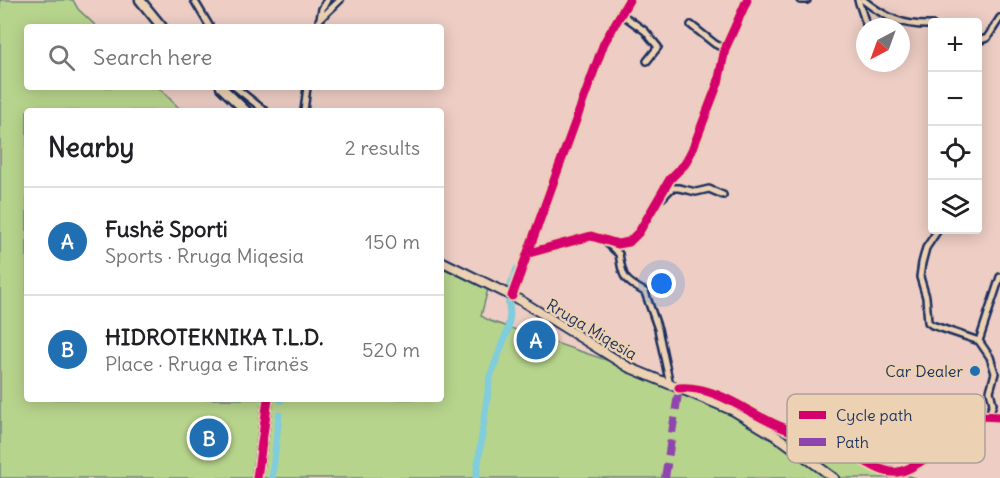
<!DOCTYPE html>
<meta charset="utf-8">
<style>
:root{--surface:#fff;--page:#f2f2f2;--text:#202124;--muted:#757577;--line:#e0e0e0;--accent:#1f6fb2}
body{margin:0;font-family:Delius,sans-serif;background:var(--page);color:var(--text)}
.controls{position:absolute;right:18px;top:18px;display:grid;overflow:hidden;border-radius:6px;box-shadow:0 3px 15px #0003}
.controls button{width:54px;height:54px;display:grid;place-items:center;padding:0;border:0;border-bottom:2px solid var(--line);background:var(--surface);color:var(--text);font:30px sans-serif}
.compass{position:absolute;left:856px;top:18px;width:54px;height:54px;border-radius:50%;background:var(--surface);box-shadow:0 3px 15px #0003;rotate:221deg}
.you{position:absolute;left:662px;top:284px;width:21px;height:21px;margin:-15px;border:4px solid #fff;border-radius:50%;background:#1a73e8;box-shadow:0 0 0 9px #1a73e833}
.badge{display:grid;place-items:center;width:39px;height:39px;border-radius:50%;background:var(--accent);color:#fff;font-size:20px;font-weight:700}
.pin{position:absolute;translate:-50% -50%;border:3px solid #fff;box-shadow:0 2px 6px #0006}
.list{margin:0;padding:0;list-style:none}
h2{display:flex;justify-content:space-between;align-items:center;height:78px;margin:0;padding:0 24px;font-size:26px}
h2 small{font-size:20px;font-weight:400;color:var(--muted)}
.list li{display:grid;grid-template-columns:39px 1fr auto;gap:18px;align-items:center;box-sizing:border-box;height:108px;padding:0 24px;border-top:2px solid var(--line)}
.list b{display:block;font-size:22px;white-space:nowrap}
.list p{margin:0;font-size:20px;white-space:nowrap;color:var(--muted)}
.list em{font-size:20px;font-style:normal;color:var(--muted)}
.icon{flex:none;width:33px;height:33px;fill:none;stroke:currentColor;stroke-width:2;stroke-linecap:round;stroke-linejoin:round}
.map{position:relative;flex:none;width:1000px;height:478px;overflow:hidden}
.search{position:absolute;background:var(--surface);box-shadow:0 3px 15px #0003;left:24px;top:24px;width:420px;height:66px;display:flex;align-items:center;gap:15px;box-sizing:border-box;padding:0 21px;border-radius:6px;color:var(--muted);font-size:22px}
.panel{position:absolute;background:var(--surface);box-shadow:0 3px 15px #0003;left:24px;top:108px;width:420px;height:294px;border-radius:6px}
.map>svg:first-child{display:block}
.green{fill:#b7d48c;stroke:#698275;stroke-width:1.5}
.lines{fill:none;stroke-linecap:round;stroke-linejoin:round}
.canal{stroke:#7fcddd;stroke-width:7}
.minor-casing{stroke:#1b2f5e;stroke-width:10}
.tertiary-casing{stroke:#1b2f5e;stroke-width:11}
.secondary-casing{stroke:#1b2f5e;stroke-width:12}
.primary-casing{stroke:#1b2f5e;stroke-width:13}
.minor{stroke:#ecd1b3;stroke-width:5}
.tertiary{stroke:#ecd1b3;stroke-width:7}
.secondary{stroke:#ecd1b3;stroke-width:8}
.primary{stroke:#ecd1b3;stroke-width:8}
.quiet{stroke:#8e44ad;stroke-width:8;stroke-dasharray:15 8;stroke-linecap:butt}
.cycleway-casing{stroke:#ecd1b3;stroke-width:13}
.cycleway{stroke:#d6006c;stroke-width:9}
.poi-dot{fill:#1f6fb2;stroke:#ecd1b3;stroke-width:2}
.labels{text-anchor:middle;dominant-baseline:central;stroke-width:5;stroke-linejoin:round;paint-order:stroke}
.street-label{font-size:16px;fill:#1b2f5e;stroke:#ecd1b3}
.poi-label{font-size:16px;fill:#1b2f5e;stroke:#ecd1b3;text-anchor:end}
.key{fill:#ecd1b3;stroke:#ada09a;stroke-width:1.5}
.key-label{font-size:16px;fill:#1b2f5e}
</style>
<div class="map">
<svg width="1000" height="478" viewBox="0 0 1000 478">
<rect width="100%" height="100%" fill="#edcdc4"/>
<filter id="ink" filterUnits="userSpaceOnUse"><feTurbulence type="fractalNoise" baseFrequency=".0167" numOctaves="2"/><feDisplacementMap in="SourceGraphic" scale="12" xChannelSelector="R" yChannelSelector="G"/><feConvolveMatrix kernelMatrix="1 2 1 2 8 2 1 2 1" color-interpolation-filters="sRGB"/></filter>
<g filter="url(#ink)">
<!-- green -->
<path class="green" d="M0,0h73l5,9 19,18h-70v60h131l24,24h-155v288h414v-132l47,22 -7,27 9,5 140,47 83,38 110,45 93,27h-916z"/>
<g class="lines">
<!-- canal -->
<path class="canal" d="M281,400v-1
M272,478l7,-63
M476,478l14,-101 18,-48 2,-15 -2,-20 9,-25"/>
<defs>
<path id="minor" d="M194,0l16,27
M800,0h7
M858,0l9,27
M863,0c23,18 40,26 69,25
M620,13l25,18 13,16 -11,14
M319,20l21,-20
M691,25l24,19 10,5
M318,27l4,-18 5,-9
M978,41l9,-3 13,-20
M235,87l30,24
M304,111l3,-24
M662,198l10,-10h7l17,4 13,-3 14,6
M938,230l-12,18 -4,15 -2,14 6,20 2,25 4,3 47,16 11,16 5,16 -5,18 3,13 -4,11
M606,242l13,12c4,24 4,26 26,38l13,37 12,56
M529,253l62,-17 27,8 11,-2 10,-10 31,-53 15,-15 8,-16 25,-65 7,-34 22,-49
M512,296l92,-253 25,-43
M979,341l21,-64"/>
<path id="tertiary" d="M679,388c36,-4 70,26 102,39 21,9 44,16 65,25 19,7 39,25 60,18 20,-8 48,-36 66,-50l8,-4 20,1"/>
<path id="secondary" d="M441,261l79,39 108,67 106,44 48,29 52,38"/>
<path id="primary" d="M140,0l22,27
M221,87l25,24
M257,478l11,-79"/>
</defs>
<!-- minor casing -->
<use href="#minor" class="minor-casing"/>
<!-- tertiary casing -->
<use href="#tertiary" class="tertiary-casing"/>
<!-- secondary casing -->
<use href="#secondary" class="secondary-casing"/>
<!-- primary casing -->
<use href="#primary" class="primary-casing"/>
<!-- minor -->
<use href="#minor" class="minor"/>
<!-- tertiary -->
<use href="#tertiary" class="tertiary"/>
<!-- secondary -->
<use href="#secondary" class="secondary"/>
<!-- primary -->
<use href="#primary" class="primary"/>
<!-- quiet -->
<path class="quiet" d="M665,478l14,-90"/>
<defs>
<path id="cycleway" d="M529,253l62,-17 27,8 11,-2 10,-10 31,-53 15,-15 8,-16 25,-65 7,-34 22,-49
M512,296l92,-253 25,-43
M679,388c36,-3 69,25 100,38 24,10 49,18 73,28 14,7 30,20 46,18 21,-3 57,-39 74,-52l8,-4 20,1
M257,478l11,-79"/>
</defs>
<!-- cycleway casing -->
<use href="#cycleway" class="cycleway-casing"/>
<!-- cycleway -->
<use href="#cycleway" class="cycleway"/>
</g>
</g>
<!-- markers -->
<circle class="poi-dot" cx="975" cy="371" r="6"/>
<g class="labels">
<!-- street labels -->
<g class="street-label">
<text transform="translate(592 329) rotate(31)">Rruga Miqesia</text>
</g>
<!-- poi labels -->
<g class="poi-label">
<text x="963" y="371">Car Dealer</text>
</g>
</g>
<!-- legend -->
<rect x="787" y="394" width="198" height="69" rx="9" class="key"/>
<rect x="799" y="411" width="27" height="8" fill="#d6006c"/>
<rect x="799" y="438" width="27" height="8" fill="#8e44ad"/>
<g class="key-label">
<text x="836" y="421">Cycle path</text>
<text x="836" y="448">Path</text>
</g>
</svg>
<div class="controls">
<button>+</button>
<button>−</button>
<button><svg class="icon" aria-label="locate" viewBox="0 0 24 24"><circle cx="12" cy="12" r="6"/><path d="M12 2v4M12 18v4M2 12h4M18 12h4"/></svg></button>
<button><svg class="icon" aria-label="layers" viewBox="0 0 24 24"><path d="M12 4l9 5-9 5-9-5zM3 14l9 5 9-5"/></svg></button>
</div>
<svg class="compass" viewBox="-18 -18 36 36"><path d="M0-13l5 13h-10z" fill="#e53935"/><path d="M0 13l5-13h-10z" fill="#757577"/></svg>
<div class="you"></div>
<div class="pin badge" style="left:536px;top:340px">A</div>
<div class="pin badge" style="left:209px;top:438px">B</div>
<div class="search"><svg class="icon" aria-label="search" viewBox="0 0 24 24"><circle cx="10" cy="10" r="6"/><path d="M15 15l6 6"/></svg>Search here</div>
<section class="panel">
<h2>Nearby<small>2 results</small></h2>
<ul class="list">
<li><span class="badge">A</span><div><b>Fushë Sporti</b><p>Sports · Rruga Miqesia</p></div><em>150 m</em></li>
<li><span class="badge">B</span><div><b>HIDROTEKNIKA T.L.D.</b><p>Place · Rruga e Tiranës</p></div><em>520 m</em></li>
</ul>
</section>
</div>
